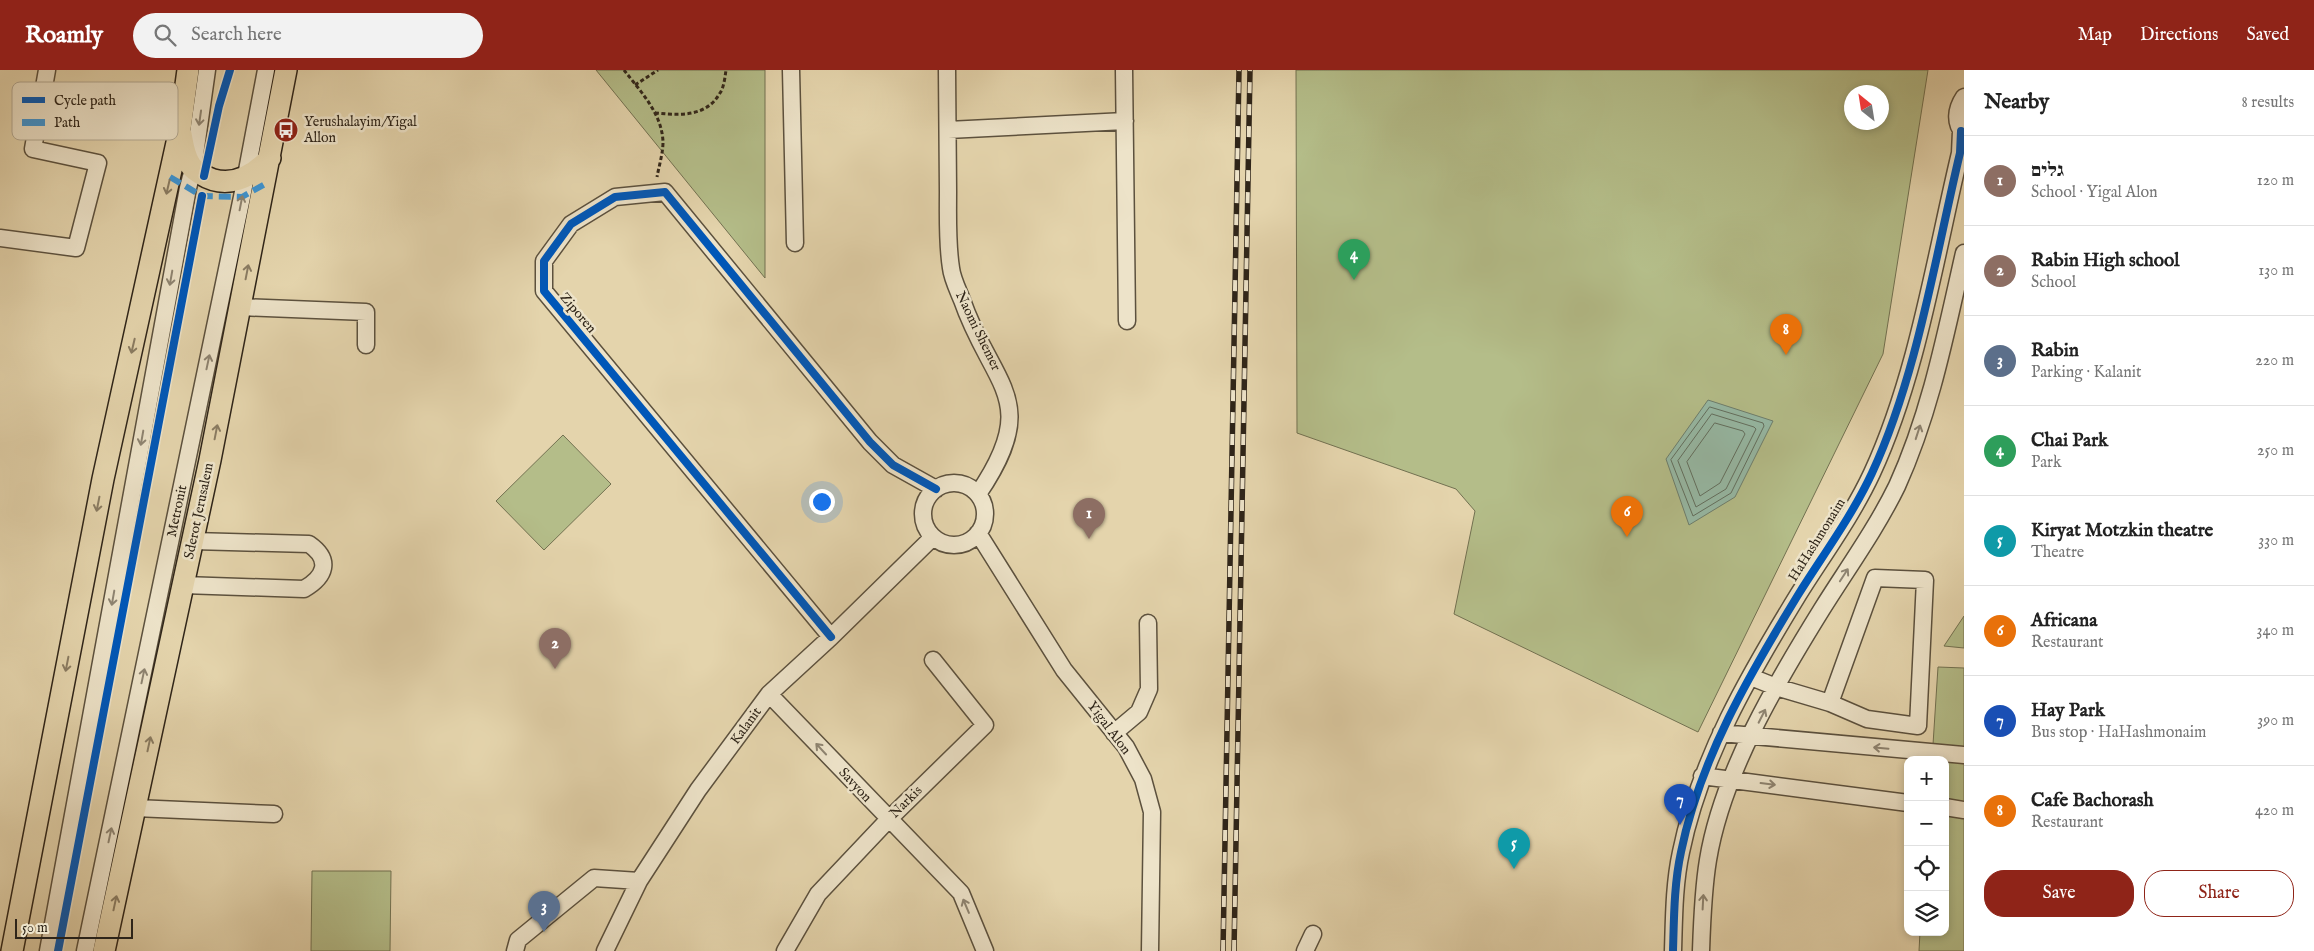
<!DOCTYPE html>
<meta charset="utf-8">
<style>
:root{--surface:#fff;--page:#f2f2f2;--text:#222;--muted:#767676;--line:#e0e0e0;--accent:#8f2418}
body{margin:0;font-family:"IM FELL English","Frank Ruhl Libre",serif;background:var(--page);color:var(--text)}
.controls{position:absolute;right:15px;bottom:15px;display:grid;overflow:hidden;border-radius:10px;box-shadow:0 2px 8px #0003}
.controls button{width:45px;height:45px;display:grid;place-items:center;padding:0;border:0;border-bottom:1px solid var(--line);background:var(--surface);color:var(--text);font:25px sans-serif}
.compass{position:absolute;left:1844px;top:15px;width:45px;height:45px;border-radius:50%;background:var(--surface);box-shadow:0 2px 8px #0003;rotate:330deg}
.scale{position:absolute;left:15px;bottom:12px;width:118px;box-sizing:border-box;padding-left:5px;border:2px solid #2f2519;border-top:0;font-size:14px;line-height:18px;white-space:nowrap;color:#2f2519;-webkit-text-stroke:4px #ede3c9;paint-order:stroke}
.you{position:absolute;left:821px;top:431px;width:18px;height:18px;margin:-12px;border:4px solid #fff;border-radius:50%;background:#1a73e8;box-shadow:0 0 0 8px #1a73e833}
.badge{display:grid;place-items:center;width:32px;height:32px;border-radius:50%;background:var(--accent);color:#fff;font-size:16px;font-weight:700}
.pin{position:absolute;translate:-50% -41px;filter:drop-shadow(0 1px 2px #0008)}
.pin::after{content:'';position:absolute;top:26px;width:18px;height:15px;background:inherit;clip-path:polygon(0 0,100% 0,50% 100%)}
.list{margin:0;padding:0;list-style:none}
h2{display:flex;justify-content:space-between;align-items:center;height:65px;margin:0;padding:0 20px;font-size:21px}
h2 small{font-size:16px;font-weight:400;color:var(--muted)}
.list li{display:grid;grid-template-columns:32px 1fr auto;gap:15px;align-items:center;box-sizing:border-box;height:90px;padding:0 20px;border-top:1px solid var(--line)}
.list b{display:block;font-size:19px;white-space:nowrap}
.list p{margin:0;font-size:16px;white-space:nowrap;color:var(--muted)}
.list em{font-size:16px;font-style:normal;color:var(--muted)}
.actions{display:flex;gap:10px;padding:15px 20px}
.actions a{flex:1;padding:11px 0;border:1px solid var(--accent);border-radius:20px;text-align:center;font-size:18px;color:var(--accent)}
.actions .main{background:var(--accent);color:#fff}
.icon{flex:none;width:28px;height:28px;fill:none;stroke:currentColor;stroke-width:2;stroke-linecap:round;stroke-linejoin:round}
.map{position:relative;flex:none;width:1964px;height:881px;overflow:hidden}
header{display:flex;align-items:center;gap:30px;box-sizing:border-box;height:70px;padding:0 25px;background:var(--accent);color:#fff}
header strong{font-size:24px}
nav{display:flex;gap:28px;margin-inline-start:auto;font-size:18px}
.search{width:350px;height:45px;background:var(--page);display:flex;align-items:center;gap:12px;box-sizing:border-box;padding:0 18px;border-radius:28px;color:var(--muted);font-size:19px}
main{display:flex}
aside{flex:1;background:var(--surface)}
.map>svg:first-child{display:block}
.green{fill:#b4bd89;stroke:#727151;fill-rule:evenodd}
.water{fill:#96b9a5;stroke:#6d7e6d}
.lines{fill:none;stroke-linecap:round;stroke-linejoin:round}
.shore{stroke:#626f5f;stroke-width:1}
.minor-casing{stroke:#5c513e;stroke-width:19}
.major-casing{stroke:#2f2519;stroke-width:24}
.path{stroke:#2f2519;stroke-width:3;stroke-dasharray:4 2.5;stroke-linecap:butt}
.minor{stroke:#ede3c9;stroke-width:16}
.major{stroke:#e4d4ac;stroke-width:21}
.rail-casing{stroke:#2f2519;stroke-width:5.5}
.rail{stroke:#ede3c9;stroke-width:4;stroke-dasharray:11;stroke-linecap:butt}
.quiet{stroke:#3d95d4;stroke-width:6;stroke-dasharray:12 6;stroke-linecap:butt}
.cycleway-casing{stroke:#ede3c9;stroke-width:11}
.cycleway{stroke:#0057b8;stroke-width:8}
.oneway{stroke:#8e8471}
.oneway2{stroke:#8a7c62}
.labels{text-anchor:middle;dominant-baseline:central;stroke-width:5;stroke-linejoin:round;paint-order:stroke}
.poi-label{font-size:14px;fill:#2f2519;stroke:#ede3c9;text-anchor:start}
.street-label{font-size:14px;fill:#2f2519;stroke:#ede3c9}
.key{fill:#ede3c9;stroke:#b4aa94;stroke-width:1}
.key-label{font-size:14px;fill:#2f2519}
</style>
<header>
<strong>Roamly</strong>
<div class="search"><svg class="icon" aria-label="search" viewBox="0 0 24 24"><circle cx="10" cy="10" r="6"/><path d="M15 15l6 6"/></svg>Search here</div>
<nav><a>Map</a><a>Directions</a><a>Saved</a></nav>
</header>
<main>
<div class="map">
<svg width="1964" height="881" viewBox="0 0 1964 881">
<rect width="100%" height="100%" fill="#e4d4ac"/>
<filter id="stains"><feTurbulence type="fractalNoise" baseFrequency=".004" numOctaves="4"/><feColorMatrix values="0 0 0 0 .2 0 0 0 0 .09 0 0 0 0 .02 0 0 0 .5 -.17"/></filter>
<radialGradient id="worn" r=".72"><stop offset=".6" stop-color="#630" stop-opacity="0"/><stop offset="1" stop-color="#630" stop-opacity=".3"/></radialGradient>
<!-- green -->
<path class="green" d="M596,0h169v208z
M1296,0h632l-45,284 -185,378 -244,-118 21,-103 -19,-22 -159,-56zM1852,22h30v30h-30z
M563,365l48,49 -67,66 -48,-49z
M1964,546v32l-20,-2z
M1938,597l26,1v283h-45l1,-19h25v-172h-13z
M312,801h79l-1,80h-79z"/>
<!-- water -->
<path class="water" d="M1708,330l65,21 -38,76 -46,28 -23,-66z"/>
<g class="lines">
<!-- shore -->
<path class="shore" d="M1710,337l53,16 1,3 -33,67 -38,23 -22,-56z
M1712,344l42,13 2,2 -30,60 -30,18 -18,-46z
M1715,353l28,8 2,3 -25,49 -20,13 -13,-34z"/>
<defs>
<path id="minor" d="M791,0l4,173
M947,0c0,41 1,81 1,122 0,25 -1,51 3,76 1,10 7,22 11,32 30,87 81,99 16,194
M1124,0l3,251
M1964,27c-8,12 -10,26 0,37
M948,60l177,-9
M0,168l76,10 22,-85 -65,-14 14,-79
M240,237l126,5v33
M923 444a31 31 0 1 1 62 0a31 31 0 1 1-62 0Z
M978,463l86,137 62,77 17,32 9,33 -2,139
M183,515l121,4c21,-12 28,-29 5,-45l-116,-3
M831,567l-287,-346v-30l27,-37 44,-27 50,-5 205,250 23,23 43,24
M1751,607l25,10 54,16 37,16 51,7 7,-146 -50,-2 -45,125
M769,624l192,199 24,58
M1114,663l25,-21 10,-23 -1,-66
M1721,663l243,22
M1702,706l206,27
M1945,737l19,3
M135,738l139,6
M48,881l140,-763 5,-19 14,-99
M85,881l157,-754 24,-127
M515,881l3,-11 76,-62 45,3
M605,881l34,-70 59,-91 71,-96 62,-57 102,-100
M785,881l33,-57 70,-74 97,-95 -52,-65
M1305,881l8,-17
M1673,881c1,-33 1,-67 8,-99 19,-93 68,-177 117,-257 25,-40 54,-79 74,-122 45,-97 63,-215 88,-320l1,-22
M1701,881c1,-30 2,-61 7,-91 14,-86 68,-177 114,-251 25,-40 54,-80 75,-123 34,-75 49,-154 67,-233"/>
<path id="major" d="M181,64c2,10 3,21 9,30 2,5 7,7 11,10 25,16 50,4 69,-16
M12,881l91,-472 77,-350 8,-59
M104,881l106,-491 76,-390"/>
</defs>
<!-- minor casing -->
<use href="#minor" class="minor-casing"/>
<!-- major casing -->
<use href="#major" class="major-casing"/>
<!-- path -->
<path class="path" d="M624,0c16,21 38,43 39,72 0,11 -4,24 -6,35
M635,15l23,-15
M655,43c23,2 51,5 65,-20 4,-6 5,-16 6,-23"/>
<!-- minor -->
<use href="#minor" class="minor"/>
<!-- major -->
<use href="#major" class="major"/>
<defs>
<path id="rail" d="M1223,881l16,-881
M1234,881l16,-881"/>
</defs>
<!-- rail casing -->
<use href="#rail" class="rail-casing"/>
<!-- rail -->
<use href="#rail" class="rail"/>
<!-- quiet -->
<path class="quiet" d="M170,107l32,19 40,1 23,-13"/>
<defs>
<path id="cycleway" d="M204,106l15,-70 11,-36
M831,567l-287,-346v-30l27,-37 44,-27 50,-5 205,250 23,23 43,24
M58,881l144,-755
M1673,881c1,-33 1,-67 8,-99 19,-93 68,-177 117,-257 25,-40 54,-79 74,-122 45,-97 63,-215 88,-320l1,-22"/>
</defs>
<!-- cycleway casing -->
<use href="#cycleway" class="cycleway-casing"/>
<!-- cycleway -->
<use href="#cycleway" class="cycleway"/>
</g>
<!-- one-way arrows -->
<defs><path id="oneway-shaft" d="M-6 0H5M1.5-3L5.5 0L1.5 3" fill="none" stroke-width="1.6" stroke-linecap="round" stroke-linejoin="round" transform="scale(1.25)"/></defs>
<g class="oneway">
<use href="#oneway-shaft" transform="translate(200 48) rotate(98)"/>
<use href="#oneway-shaft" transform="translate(241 133) rotate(-79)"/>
<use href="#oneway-shaft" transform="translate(171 208) rotate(100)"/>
<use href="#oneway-shaft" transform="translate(208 292) rotate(-78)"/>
<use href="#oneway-shaft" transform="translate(1918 362) rotate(-72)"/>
<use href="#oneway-shaft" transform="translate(142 368) rotate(100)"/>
<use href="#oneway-shaft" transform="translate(1844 505) rotate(-57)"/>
<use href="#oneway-shaft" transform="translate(113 528) rotate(100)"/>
<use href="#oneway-shaft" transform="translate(143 606) rotate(-78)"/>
<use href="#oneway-shaft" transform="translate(1762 646) rotate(-63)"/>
<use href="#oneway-shaft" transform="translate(1881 678) rotate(-175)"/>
<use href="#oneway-shaft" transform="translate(821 679) rotate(-133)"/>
<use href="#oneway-shaft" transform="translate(1768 714) rotate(7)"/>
<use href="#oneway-shaft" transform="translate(110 765) rotate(-78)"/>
<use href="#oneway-shaft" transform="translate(1703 832) rotate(-87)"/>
<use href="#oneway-shaft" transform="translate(966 836) rotate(-113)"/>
</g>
<g class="oneway2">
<use href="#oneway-shaft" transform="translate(168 117) rotate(103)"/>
<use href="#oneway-shaft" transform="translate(247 202) rotate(-79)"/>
<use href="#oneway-shaft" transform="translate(133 276) rotate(103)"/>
<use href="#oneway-shaft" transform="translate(216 362) rotate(-79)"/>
<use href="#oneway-shaft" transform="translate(98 434) rotate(101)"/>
<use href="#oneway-shaft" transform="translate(67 594) rotate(101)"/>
<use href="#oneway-shaft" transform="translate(149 674) rotate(-78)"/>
<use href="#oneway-shaft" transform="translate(115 833) rotate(-78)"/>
</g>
<!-- icons -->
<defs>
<symbol id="bus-disc" viewBox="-11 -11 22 22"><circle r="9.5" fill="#8f2418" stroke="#ede3c9"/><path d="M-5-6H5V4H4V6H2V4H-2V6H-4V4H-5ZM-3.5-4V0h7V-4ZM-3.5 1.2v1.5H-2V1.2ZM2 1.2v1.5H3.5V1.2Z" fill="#fff"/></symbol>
</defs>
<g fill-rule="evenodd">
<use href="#bus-disc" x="272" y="46" width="28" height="28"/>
</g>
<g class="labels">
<!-- poi labels -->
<g class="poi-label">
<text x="304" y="52">Yerushalayim/Yigal<tspan x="304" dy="16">Allon</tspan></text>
</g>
<!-- street labels -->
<g class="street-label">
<text transform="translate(578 243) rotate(50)">Ziporen</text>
<text transform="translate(978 261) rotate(64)">Naomi Shemer</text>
<text transform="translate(177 441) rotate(-78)">Metronit</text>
<text transform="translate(199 441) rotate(-78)">Sderot Jerusalem</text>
<text transform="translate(1817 470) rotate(-58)">HaHashmonaim</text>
<text transform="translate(746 656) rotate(-54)">Kalanit</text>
<text transform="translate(1109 658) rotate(53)">Yigal Alon</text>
<text transform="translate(855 715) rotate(47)">Savyon</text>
<text transform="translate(906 732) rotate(-45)">Narkis</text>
</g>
</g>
<!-- legend -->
<rect x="12" y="12" width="166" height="58" rx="8" class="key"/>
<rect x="22" y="27" width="23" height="6" fill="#0057b8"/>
<rect x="22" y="49" width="23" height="7" fill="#3d95d4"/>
<g class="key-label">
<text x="54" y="35">Cycle path</text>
<text x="54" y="57">Path</text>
</g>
<rect width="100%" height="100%" filter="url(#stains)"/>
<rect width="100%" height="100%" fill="url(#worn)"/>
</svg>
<div class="controls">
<button>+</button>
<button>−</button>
<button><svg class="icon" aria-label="locate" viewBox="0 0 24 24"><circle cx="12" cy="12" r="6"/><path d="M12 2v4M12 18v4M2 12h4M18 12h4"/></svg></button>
<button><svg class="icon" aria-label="layers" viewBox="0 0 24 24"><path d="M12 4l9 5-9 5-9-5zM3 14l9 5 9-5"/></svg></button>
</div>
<svg class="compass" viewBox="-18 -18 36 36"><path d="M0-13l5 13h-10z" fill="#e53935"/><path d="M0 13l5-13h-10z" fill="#767676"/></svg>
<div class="scale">50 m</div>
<div class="you"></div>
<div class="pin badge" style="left:1089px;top:469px;background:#8d6e63">1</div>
<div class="pin badge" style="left:555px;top:599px;background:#8d6e63">2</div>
<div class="pin badge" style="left:544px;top:862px;background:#5c6f8a">3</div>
<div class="pin badge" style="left:1354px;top:210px;background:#2e9e5b">4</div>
<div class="pin badge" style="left:1514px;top:799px;background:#0f9aa8">5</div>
<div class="pin badge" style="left:1627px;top:467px;background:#e8710a">6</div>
<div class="pin badge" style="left:1680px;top:755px;background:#1a4fb4">7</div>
<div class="pin badge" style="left:1786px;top:285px;background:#e8710a">8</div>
</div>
<aside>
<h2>Nearby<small>8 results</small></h2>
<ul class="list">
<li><span class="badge" style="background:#8d6e63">1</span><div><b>גלים</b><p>School · Yigal Alon</p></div><em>120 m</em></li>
<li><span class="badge" style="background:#8d6e63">2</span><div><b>Rabin High school</b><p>School</p></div><em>130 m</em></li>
<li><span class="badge" style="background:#5c6f8a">3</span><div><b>Rabin</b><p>Parking · Kalanit</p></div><em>220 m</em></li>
<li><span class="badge" style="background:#2e9e5b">4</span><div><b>Chai Park</b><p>Park</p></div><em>250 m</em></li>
<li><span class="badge" style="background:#0f9aa8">5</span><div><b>Kiryat Motzkin theatre</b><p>Theatre</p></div><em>330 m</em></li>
<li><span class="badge" style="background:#e8710a">6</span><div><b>Africana</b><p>Restaurant</p></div><em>340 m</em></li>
<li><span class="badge" style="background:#1a4fb4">7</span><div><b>Hay Park</b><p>Bus stop · HaHashmonaim</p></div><em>390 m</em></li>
<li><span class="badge" style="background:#e8710a">8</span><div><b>Cafe Bachorash</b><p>Restaurant</p></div><em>420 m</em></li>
</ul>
<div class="actions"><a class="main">Save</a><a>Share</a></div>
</aside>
</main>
